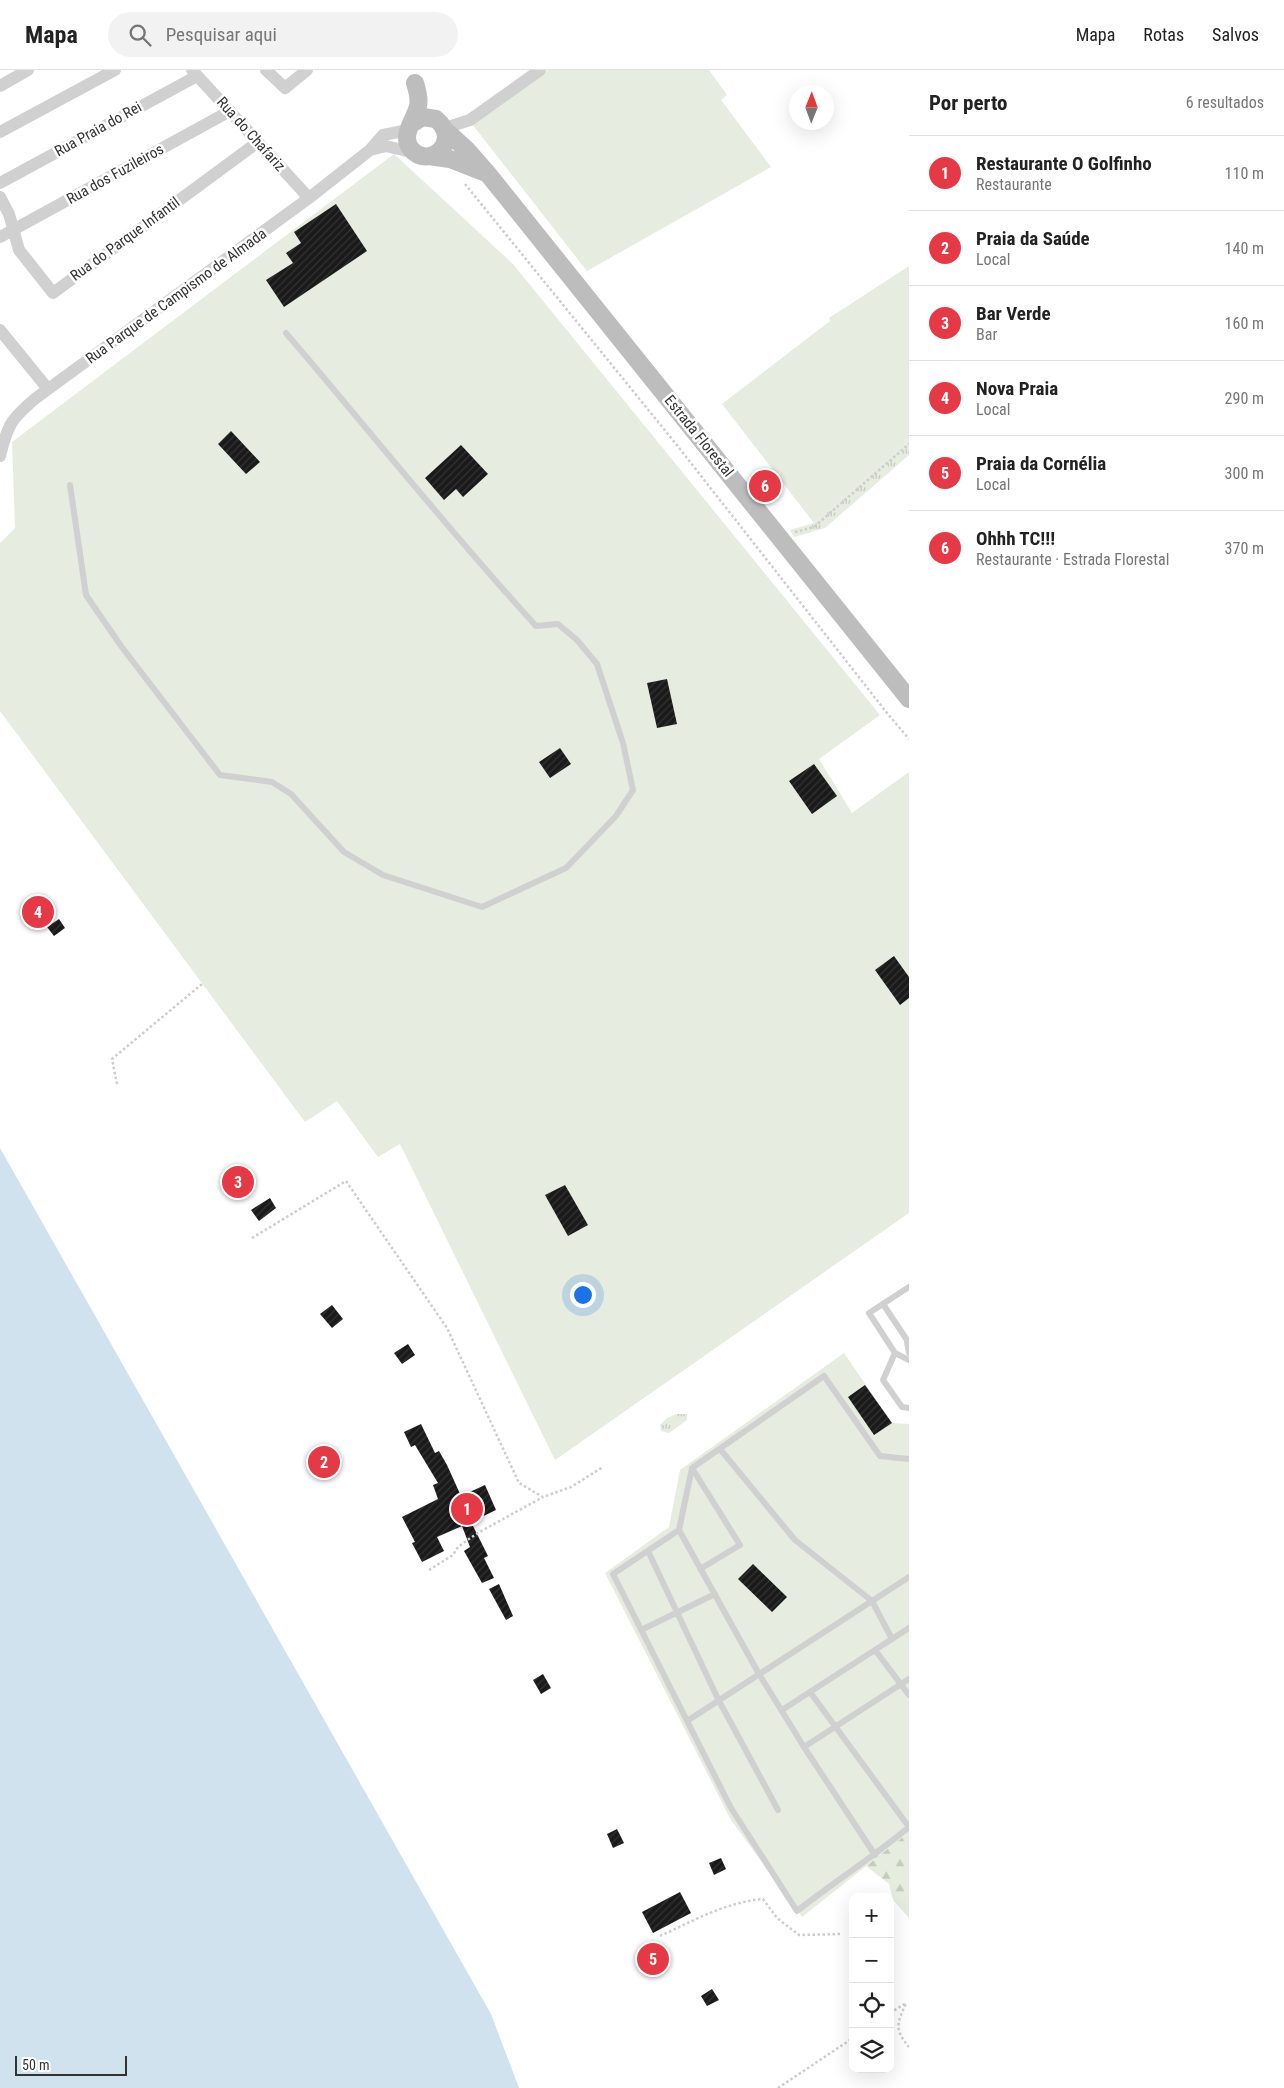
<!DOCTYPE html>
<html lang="pt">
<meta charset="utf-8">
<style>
:root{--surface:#fff;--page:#f2f2f2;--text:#222;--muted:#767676;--line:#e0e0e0;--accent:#e63946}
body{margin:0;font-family:"Roboto Condensed",sans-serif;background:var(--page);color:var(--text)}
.controls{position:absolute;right:15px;bottom:15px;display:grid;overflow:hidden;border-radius:10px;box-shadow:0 5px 20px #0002}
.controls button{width:45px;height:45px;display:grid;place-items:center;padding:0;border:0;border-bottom:1px solid var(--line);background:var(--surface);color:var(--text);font:25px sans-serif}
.compass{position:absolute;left:789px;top:15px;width:45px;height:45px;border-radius:50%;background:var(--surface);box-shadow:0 5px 20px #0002;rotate:1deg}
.scale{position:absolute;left:15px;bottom:12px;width:112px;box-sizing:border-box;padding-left:5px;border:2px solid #333;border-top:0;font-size:14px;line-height:18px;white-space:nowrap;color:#333;-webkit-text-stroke:4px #fff;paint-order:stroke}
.you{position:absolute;left:582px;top:1224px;width:18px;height:18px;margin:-12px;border:4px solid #fff;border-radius:50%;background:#1a73e8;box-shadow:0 0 0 8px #1a73e833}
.badge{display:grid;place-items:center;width:32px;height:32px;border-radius:50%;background:var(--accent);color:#fff;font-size:16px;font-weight:700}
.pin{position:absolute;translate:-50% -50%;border:2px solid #fff;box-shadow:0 1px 5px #0006}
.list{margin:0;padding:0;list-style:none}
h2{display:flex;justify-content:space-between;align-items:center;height:65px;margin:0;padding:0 20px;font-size:21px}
h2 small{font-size:16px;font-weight:400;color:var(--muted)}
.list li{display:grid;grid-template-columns:32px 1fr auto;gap:15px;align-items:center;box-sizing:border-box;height:75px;padding:0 20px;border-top:1px solid var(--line)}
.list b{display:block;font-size:19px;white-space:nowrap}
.list p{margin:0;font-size:16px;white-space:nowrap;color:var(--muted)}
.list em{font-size:16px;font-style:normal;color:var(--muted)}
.icon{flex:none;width:28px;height:28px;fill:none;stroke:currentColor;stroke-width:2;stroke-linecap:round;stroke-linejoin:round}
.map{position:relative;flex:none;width:909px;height:2018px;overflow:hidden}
header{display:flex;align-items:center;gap:30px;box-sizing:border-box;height:70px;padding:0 25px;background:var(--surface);border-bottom:1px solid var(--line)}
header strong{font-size:24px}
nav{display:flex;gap:28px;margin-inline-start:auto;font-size:18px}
.search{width:350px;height:45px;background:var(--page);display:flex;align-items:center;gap:12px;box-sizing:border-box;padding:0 18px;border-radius:28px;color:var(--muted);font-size:19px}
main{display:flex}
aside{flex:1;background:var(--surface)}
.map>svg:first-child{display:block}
.grass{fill:url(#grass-tufts)}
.forest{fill:url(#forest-firs)}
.park{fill:#e6ecdf}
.water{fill:#cfe2ee}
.building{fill:url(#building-hatch)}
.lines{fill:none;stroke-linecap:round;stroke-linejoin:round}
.path{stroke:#cdcdcd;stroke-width:2.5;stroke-dasharray:2.5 2.5;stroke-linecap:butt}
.service{stroke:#d0d0d0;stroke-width:6}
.minor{stroke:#d0d0d0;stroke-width:12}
.secondary{stroke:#bdbdbd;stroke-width:18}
.labels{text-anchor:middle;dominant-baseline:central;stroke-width:5;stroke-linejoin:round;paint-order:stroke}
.street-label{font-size:15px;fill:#333;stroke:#fff}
</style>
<header>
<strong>Mapa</strong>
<div class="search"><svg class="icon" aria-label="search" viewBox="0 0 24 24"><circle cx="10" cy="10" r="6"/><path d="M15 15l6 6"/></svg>Pesquisar aqui</div>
<nav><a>Mapa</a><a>Rotas</a><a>Salvos</a></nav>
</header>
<main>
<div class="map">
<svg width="909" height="2018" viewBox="0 0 909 2018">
<defs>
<pattern id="grass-tufts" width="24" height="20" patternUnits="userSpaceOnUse" patternTransform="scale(1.25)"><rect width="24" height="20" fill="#e6ecdf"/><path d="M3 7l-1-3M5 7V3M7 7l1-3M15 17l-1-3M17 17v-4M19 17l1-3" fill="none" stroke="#c6cbc0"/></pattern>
<pattern id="forest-firs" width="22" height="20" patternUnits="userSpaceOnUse" patternTransform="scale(1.25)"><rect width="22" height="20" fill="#e6ecdf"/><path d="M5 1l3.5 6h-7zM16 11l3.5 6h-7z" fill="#c6cbc0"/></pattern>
<pattern id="building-hatch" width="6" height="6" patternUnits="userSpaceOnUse" patternTransform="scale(1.25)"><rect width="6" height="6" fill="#1a1a1a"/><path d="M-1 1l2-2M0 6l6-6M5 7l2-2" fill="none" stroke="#333"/></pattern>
</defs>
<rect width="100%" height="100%" fill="#fff"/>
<!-- grass -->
<path class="grass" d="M909,370v15l-84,73 -31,9 -4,-7 24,-7z
M676,1344h11v6l-18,13 -8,-2 -1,-6 7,-7z"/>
<!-- forest -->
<path class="forest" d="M909,1762v86l-16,-18 -4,-16 -23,-18z"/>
<!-- park -->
<path class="park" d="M548,0h161l18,25 -6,5 50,67 -184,104 -115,-147z
M394,84l119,110 367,451 -61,44 33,54 57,-41v441l-354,247 -155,-316 -22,13 -41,-56 -32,21 -305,-411v-168l15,-15 -3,-86z
M909,196v174l-95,83 -92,-119 108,-83 -1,-3z
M844,1283l48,70 17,1v408l-107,85 -71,-97 -126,-247 64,-46 11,-57z"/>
<!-- water -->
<path class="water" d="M0,1078l491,866 28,74h-519z"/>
<!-- building -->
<path class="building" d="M336,134l31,47 -83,56 -18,-27 27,-17 -7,-10 15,-10 -7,-11z
M231,361l29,31 -14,12 -28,-30z
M461,375l27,29 -25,23 -7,-8 -12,11 -19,-22z
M667,609l10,45 -20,4 -10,-45z
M560,678l11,16 -21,14 -11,-16z
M814,694l23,32 -25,18 -23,-33z
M59,849l6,9 -11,8 -7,-9z
M894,886l15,21v21l-9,7 -25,-35z
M565,1115l23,40 -20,11 -23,-41z
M270,1128l6,10 -17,13 -8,-11z
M332,1235l11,14 -11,9 -12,-14z
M408,1274l7,11 -13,9 -8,-11z
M865,1315l27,38 -18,12 -26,-38z
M421,1354l14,29 4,-2 8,14 14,31 24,-11 11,25 -25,12 17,34 -4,2 10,20 -12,5 -18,-32 6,-4 -8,-21 -25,11 7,14 -22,11 -10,-19 3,-1 -13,-25 36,-18 -5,-14 5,-2 -23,-38 -4,2 -7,-15z
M753,1494l34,33 -15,15 -34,-33z
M499,1514l14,32 -7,4 -17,-31z
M543,1604l8,14 -10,6 -8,-14z
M617,1759l7,14 -11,5 -6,-14z
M721,1788l5,11 -12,6 -5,-12z
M680,1822l11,21 -38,20 -11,-21z
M712,1919l7,11 -12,6 -6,-10z"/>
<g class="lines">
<!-- path -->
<path class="path" d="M465,114l211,260 211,269 22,26
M795,462l19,-5 95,-83
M117,1014l-5,-25 90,-75
M252,1168l94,-57 101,147 72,155 24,14 28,-10 32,-20
M429,1500l24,-15 5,-8 18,-13 67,-37
M660,1866c33,-15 66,-34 103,-37l14,19 22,17 43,-1
M890,1943l16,-10c-9,21 -12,26 3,44
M778,2018l75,-50"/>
<!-- service -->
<path class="service" d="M70,415l16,110 35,51 99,129 52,7 19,12 53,58 39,23 99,32 84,-39 50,-52 17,-26 -10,-47 -26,-79 -20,-24 -19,-16 -22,2c-87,-95 -167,-196 -250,-293
M909,1217l-40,26 26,40 -12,27 19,27 7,1
M883,1234l26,39
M907,1272l2,11
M895,1283l14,7
M720,1379l75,91 77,61 20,38
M909,1389l-29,-3 -56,-80 -132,92 -13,62 -66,44 118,234 66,103c37,-29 76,-54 112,-84
M692,1398l48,77 -40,24
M679,1460l80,144 45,73 71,108
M648,1481l70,148 60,111
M641,1560l74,-36
M875,1580l34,45
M810,1622l99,135
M782,1640l127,-82
M687,1651l222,-144
M804,1677l105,-68"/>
<!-- minor -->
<path class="minor" d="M192,0l117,128
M266,0l19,18 22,-18
M0,16l28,-16
M445,58l25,-8 70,-50
M0,62l115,-62
M370,80l16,-4 29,7
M0,113l197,-107
M0,127l9,17 10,36 34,43 205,-151
M0,167l230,-126
M0,260l48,59
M0,386c8,-32 11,-37 36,-58l273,-200 61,-48 13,-15 25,-5"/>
<!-- secondary -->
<path class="secondary" d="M411,54l12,-7 13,2c27,23 -8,51 -25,30 -11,-14 4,-29 7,-43 2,-8 -1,-16 -3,-23
M446,61l21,19 21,24 421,525
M429,86l21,3 33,13"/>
</g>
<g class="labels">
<!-- street labels -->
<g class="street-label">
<text transform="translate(98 59) rotate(-29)">Rua Praia do Rei</text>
<text transform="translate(251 64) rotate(48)">Rua do Chafariz</text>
<text transform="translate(115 104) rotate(-29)">Rua dos Fuzileiros</text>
<text transform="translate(125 169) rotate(-36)">Rua do Parque Infantil</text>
<text transform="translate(176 226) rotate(-36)">Rua Parque de Campismo de Almada</text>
<text transform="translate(699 366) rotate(51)">Estrada Florestal</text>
</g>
</g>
</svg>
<div class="controls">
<button>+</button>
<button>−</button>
<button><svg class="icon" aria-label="locate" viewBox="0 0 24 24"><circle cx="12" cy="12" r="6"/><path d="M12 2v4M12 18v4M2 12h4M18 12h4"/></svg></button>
<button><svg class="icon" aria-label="layers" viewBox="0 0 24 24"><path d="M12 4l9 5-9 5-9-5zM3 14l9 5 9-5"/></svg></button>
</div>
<svg class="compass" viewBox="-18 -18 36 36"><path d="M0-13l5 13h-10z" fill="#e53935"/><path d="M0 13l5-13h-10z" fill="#767676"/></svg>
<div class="scale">50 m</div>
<div class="you"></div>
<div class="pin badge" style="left:467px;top:1439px">1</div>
<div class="pin badge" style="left:324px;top:1392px">2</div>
<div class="pin badge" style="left:238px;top:1112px">3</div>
<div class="pin badge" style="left:38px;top:842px">4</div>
<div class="pin badge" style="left:653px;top:1889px">5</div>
<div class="pin badge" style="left:765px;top:416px">6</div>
</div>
<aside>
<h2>Por perto<small>6 resultados</small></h2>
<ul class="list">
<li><span class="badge">1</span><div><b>Restaurante O Golfinho</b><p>Restaurante</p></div><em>110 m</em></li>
<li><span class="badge">2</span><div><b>Praia da Saúde</b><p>Local</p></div><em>140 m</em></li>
<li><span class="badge">3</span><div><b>Bar Verde</b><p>Bar</p></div><em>160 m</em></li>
<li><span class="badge">4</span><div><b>Nova Praia</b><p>Local</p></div><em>290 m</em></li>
<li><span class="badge">5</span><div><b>Praia da Cornélia</b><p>Local</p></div><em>300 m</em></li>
<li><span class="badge">6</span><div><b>Ohhh TC!!!</b><p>Restaurante · Estrada Florestal</p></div><em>370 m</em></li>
</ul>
</aside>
</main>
